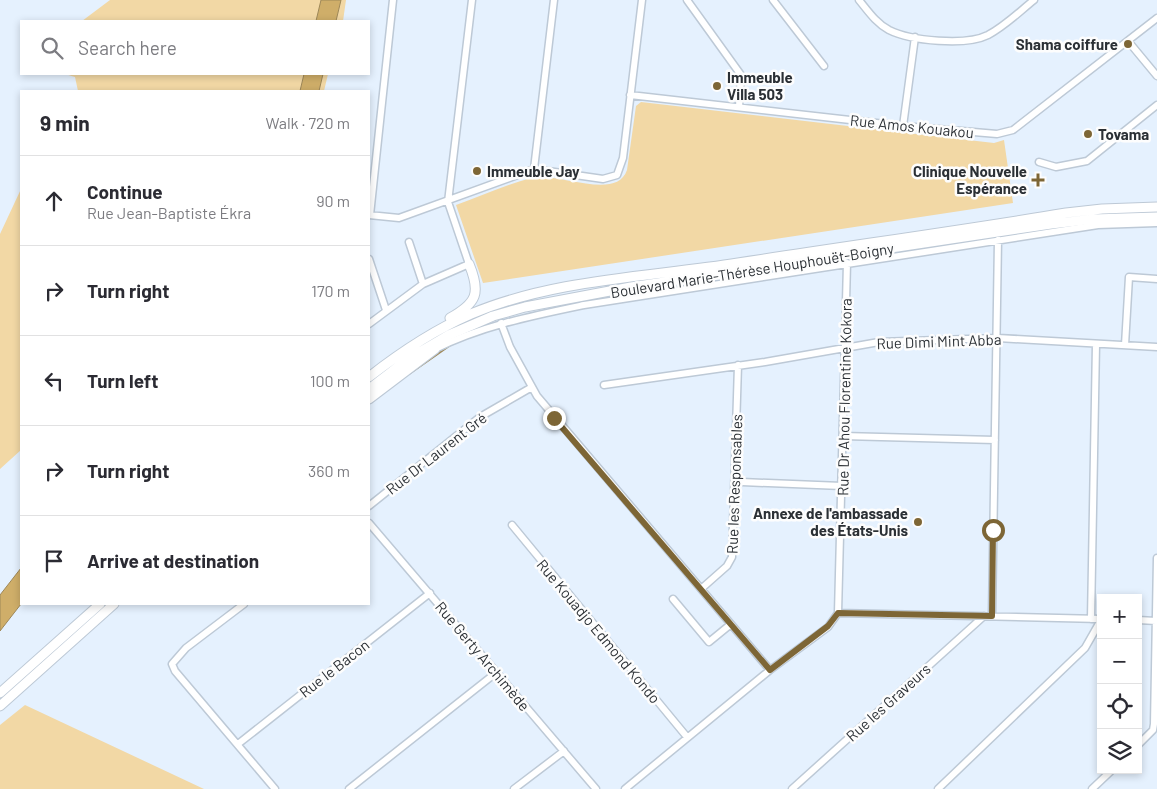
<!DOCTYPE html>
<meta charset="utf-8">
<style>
:root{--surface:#fff;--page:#f7f7f7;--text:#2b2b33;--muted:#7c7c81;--line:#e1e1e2}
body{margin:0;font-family:Barlow,sans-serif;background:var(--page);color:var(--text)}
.controls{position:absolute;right:15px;bottom:15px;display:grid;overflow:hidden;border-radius:0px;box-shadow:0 2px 8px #0003}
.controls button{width:45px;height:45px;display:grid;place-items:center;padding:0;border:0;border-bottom:1px solid var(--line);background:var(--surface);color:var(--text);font:25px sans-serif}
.stop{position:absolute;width:15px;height:15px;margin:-11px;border:4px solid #7d6636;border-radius:50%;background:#fff}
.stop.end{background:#7d6636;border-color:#fff;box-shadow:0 1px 5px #0008}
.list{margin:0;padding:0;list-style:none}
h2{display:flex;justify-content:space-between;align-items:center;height:65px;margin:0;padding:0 20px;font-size:21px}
h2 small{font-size:16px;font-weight:400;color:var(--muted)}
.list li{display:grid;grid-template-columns:32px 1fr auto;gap:15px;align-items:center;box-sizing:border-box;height:90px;padding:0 20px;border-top:1px solid var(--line)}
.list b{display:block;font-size:19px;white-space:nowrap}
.list p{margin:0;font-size:16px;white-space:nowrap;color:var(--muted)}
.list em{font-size:16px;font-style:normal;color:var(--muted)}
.icon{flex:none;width:28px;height:28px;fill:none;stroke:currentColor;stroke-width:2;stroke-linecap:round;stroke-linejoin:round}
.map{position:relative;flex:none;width:1157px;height:789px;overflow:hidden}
.search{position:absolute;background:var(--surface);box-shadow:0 2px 8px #0003;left:20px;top:20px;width:350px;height:55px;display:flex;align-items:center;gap:12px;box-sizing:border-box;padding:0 18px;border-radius:0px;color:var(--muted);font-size:19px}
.panel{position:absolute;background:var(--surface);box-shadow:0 2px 8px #0003;left:20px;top:90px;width:350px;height:515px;border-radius:0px}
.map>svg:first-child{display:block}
.green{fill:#f2d8a5}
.water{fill:#cfae69;stroke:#9e8859}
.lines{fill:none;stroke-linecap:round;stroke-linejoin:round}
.stream{stroke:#9e8859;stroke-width:2}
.street-casing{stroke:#bdc9d6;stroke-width:9}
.secondary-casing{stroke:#bdc9d6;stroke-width:11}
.street{stroke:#fff;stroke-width:6}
.secondary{stroke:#fff;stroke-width:9}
.route{stroke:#7d6636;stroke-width:6}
.poi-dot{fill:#7d6636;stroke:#fdfdfd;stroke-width:2}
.labels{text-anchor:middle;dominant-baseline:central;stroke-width:5;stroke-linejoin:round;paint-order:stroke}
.poi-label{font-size:15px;font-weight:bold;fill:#2b3035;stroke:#fdfdfd;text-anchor:end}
.street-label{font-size:15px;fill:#2b3035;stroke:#fdfdfd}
</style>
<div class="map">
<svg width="1157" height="789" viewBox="0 0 1157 789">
<rect width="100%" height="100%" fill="#e5f1fe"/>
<!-- green -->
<path class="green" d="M110,0h236l-3,21h-261z
M65,74h263l-4,17h-246l-3,-14z
M641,102l353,41 10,-3 9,63 -530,80 -27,-78c25,-9 51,-21 76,-27 25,-7 84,24 95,-8l9,-64z
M21,189v261l-21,19v-235z
M25,705l179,84h-204v-64z"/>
<!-- water -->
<path class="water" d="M321,0h20l-5,21h-20z
M304,74h19l-4,17h-19z
M21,568v36l-21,27v-36z"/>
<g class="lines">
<!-- stream -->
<path class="stream" d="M409,374l43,-30"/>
<defs>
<path id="street" d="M687,0l54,75 -2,32
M773,0l51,66
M859,0c9,11 17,23 30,30 22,11 77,16 99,5 17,-9 31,-23 46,-35
M1128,41l29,35
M630,95l273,31 94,8 16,-4 144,-112
M903,126l12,-89
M1039,162l17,5 31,-6 70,-56
M534,169l20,-169
M369,215l30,3 135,-49 69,10 14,-4 6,-17 19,-158
M370,215l23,-215
M409,242l14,42
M369,259l17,51
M501,323l9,24 27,49 233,274
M369,324l54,-40 46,-20 -21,-62 24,-202
M1125,345l4,-68 28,2
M433,350c48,-24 98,-34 151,-45l514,-80 59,-2
M604,385l161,-23 114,-20 119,-4 159,9
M843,436l152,4
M742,482l100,4
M369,506l111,-89 52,-30
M369,523l227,266
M512,525l175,212
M701,589l26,-23 5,-9 6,-192
M673,599l36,43 22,-18
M244,604l-58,44 -14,16 3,7 100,118
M838,613l263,6
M992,616l6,-376
M1091,619l5,-275
M1138,620l18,1
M238,744l192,-151
M1138,745l15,-15 1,-6 3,-166
M349,789l148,-117
M514,789l50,-38
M625,789l145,-119 58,-43 10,-14 9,-350
M792,789l192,-173
M938,789l147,-141 16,-28
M1092,789l20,-19"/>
<path id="secondary" d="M450,318c27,-15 31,-25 19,-54
M369,377c32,-25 65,-47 102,-63 83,-35 179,-37 267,-51 109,-17 219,-32 328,-50l36,-4 55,-2
M369,389l39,-30 41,-24 44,-19 32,-9 106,-20 420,-63 43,-5 63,-2
M369,399l66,-50
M0,693l100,-89
M0,706l114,-102"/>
</defs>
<!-- street casing -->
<use href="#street" class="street-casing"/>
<!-- secondary casing -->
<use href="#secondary" class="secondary-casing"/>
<!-- street -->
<use href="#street" class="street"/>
<!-- secondary -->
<use href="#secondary" class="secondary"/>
</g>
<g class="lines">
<!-- route -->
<path class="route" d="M554,418l216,252 58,-44 10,-13 154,3 1,-86"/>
</g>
<!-- markers -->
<g class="poi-dot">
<circle cx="1128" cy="44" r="5"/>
<circle cx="717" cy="86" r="5"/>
<circle cx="1088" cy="134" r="5"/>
<circle cx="477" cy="171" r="5"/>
<path d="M1035.5 172.5h5v5h5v5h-5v5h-5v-5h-5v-5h5z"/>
<circle cx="918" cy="522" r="5"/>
</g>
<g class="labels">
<!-- poi labels -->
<g class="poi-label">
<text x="1118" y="44">Shama coiffure</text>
<text x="727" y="77" text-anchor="start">Immeuble<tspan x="727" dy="17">Villa 503</tspan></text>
<text x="1098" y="134" text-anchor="start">Tovama</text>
<text x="487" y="171" text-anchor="start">Immeuble Jay</text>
<text x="1027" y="171">Clinique Nouvelle<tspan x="1027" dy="17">Espérance</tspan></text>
<text x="908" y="513">Annexe de l'ambassade<tspan x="908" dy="17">des États-Unis</tspan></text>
</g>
<!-- street labels -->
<g class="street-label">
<text transform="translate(912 126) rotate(6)">Rue Amos Kouakou</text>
<text transform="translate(752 270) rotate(-9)">Boulevard Marie-Thérèse Houphouët-Boigny</text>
<text transform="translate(939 341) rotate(-2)">Rue Dimi Mint Abba</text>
<text transform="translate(844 397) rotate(-89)">Rue Dr Ahou Florentine Kokora</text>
<text transform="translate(436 453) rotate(-38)">Rue Dr Laurent Gré</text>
<text transform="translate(734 484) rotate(-88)">Rue les Responsables</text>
<text transform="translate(599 631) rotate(50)">Rue Kouadjo Edmond Kondo</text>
<text transform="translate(483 656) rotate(50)">Rue Gerty Archimède</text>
<text transform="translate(334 668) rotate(-38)">Rue le Bacon</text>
<text transform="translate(888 702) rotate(-42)">Rue les Graveurs</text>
</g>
</g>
</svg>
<div class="controls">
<button>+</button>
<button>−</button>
<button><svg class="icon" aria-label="locate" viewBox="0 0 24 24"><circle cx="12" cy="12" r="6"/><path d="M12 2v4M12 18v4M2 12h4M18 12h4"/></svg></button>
<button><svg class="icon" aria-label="layers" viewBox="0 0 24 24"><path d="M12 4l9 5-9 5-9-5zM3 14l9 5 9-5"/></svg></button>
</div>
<div class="stop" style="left:993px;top:530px"></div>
<div class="stop end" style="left:554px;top:418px"></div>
<div class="search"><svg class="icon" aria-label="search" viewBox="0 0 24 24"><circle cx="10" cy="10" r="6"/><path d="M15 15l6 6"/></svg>Search here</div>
<section class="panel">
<h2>9 min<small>Walk · 720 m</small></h2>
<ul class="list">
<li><svg class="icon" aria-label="ahead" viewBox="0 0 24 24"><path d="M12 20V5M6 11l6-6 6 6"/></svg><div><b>Continue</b><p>Rue Jean-Baptiste Ékra</p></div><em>90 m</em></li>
<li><svg class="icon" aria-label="right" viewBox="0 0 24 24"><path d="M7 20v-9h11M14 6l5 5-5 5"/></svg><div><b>Turn right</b></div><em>170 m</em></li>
<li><svg class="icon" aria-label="left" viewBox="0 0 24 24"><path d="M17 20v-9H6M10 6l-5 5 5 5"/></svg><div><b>Turn left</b></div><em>100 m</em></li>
<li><svg class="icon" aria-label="right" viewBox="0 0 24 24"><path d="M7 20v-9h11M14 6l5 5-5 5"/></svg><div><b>Turn right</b></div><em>360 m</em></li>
<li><svg class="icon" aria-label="arrive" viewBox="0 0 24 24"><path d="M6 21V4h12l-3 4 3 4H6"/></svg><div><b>Arrive at destination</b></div></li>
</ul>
</section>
</div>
